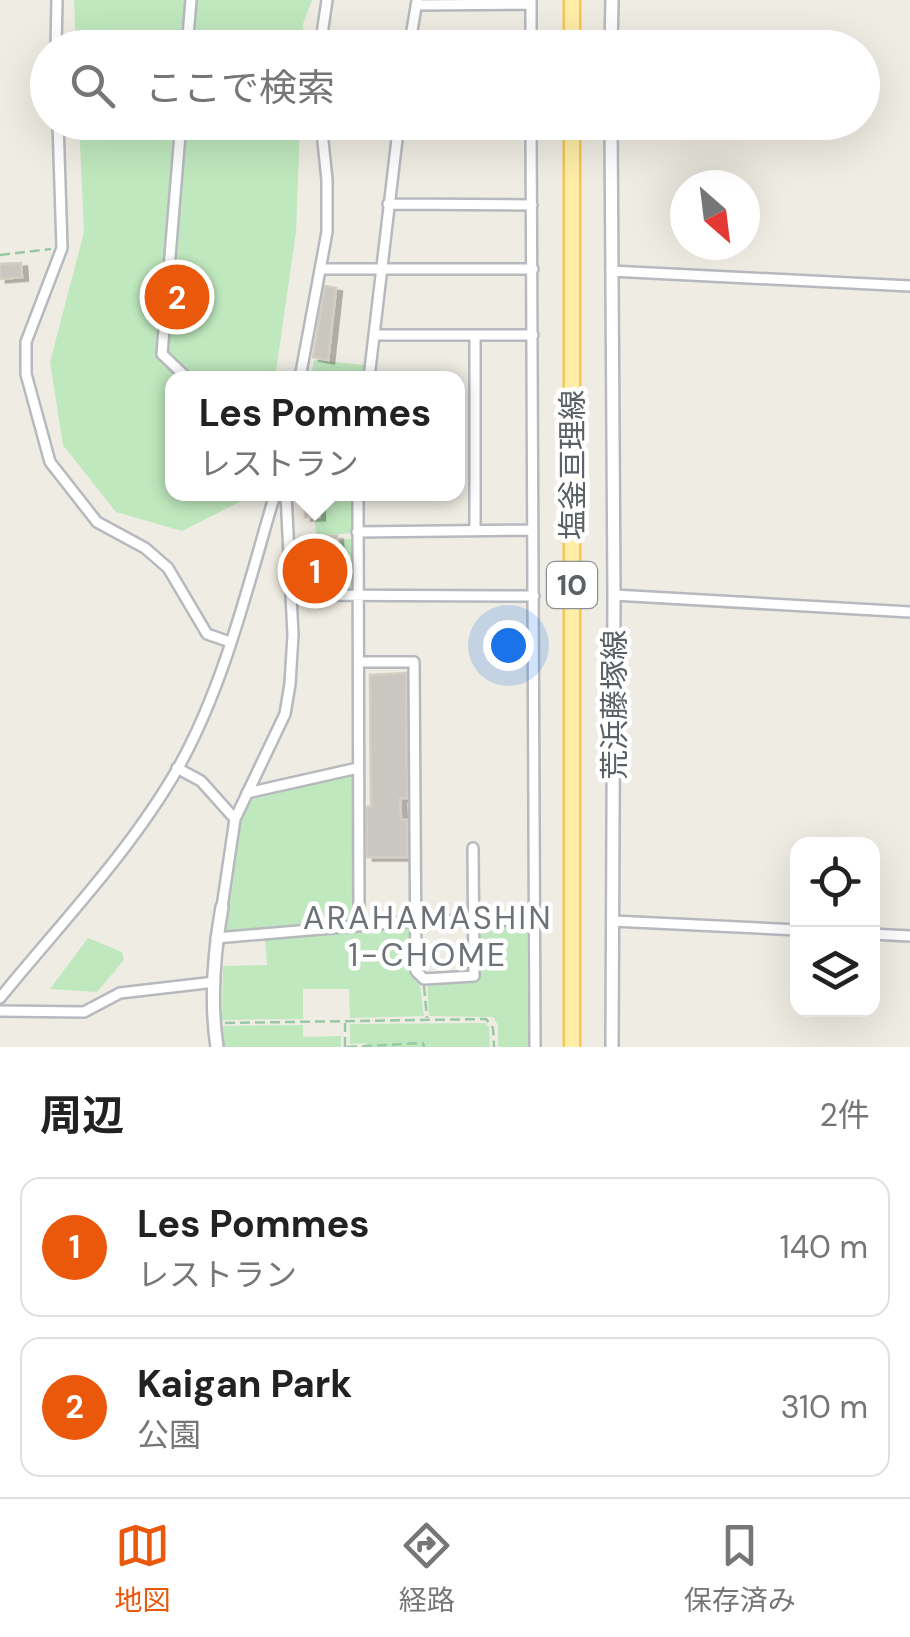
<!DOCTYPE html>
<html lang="ja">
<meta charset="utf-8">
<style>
:root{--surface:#fff;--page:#f2f2f2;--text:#222;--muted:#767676;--line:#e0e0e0;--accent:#ea580c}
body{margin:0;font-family:"DM Sans","Noto Sans JP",sans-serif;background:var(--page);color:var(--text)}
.controls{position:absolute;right:30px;bottom:30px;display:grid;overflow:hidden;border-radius:20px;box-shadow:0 10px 40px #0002}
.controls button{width:90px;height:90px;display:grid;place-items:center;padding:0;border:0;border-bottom:2px solid var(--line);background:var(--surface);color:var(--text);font:50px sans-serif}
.compass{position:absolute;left:670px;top:170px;width:90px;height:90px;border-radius:50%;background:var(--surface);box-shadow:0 10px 40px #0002;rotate:152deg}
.you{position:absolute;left:508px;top:645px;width:35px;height:35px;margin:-25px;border:8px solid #fff;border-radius:50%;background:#1a73e8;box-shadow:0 0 0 15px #1a73e833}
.badge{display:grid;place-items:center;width:65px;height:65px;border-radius:50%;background:var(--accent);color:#fff;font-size:32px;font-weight:700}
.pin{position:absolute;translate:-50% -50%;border:5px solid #fff;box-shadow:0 2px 10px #0006}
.popup{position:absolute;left:165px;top:371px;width:300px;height:130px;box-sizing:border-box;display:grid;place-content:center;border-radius:20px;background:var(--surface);filter:drop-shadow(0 2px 8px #0005);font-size:32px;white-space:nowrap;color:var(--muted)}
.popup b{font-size:38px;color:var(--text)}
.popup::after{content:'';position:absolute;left:50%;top:100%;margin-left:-20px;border:20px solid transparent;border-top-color:var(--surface)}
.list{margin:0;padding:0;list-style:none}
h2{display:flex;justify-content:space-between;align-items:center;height:130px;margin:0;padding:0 40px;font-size:42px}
h2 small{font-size:32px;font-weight:400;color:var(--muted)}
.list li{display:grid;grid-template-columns:65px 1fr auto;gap:30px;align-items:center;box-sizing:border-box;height:140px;margin:0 20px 20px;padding:0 20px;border:2px solid var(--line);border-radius:20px}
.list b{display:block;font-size:38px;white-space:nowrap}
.list p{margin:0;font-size:32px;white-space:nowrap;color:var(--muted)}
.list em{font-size:32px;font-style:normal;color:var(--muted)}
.icon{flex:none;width:55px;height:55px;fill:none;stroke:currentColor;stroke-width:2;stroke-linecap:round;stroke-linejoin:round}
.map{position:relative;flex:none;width:910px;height:1047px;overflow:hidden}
.search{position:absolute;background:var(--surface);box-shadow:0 10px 40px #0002;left:30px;right:30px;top:30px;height:110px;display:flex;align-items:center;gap:25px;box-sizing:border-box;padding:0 35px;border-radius:55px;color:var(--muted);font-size:38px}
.sheet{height:450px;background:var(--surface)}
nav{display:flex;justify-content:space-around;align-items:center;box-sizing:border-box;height:140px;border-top:2px solid var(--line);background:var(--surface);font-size:28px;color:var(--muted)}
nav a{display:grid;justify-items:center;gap:5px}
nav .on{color:var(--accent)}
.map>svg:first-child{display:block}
.green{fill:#bfe8be}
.building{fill:#cac6c0;stroke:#d4cdc1;stroke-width:2.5;filter:url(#shadow)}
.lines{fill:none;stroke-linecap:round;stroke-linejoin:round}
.minor-casing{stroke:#b6b9be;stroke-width:14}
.tertiary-casing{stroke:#b6b9be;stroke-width:16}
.primary-casing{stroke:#f8c553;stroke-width:19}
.path{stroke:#97c9a4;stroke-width:2.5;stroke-dasharray:10 5;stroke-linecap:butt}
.minor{stroke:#fff;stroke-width:9}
.tertiary{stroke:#fff;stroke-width:11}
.primary{stroke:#ffeea8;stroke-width:14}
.labels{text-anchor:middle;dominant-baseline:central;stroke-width:9;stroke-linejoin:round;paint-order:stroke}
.shield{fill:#fff;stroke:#8c9093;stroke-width:2.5}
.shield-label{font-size:28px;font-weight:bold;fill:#5b6065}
.street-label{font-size:30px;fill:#5b6065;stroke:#fff}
.neighbourhood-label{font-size:32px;letter-spacing:2.5px;fill:#6c7277;stroke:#fff}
</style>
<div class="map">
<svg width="910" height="1047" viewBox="0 0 910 1047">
<defs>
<filter id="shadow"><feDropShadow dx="6" dy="3.5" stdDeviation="0" flood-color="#0004"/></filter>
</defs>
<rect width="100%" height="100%" fill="#efece3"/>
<!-- green -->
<path class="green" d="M74,0h238l-9,24v24l-227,-1z
M79,123h221l-4,109 -21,146h-103v116h83l-73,37 -66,-19 -53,-67 -13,-83 34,-130z
M314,360l50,5 -1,13h-52z
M320,494h32l1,39 -37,3 -1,-18 6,-1z
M346,539h7v43l-5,8h-9l1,-48z
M352,773l6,4 -1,140 -4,5 -126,12 -4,-2 15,-107 11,-24 21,-8z
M407,926l6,5 11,85 -74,2 -1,-29h-46v30l-81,1 1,-54 44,-1 -2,-26z
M484,926h39l4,6 1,115h-30v-22l-5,-8 -64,-1 -2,-35 51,-1v-48z
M88,938l34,14 2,8 -27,32 -47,-3z
M485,1023l4,4 1,20h-123l-1,-4 -16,1v-20z
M303,1025v12l38,-1v11h-117l-2,-21z"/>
<!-- building -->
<path class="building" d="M21,263l1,14 -22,2v-15z
M325,286l11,2 -8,72 -15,-3z
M304,494h14l1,23h-14z
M337,536l1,49h-34v-26h-6v-11h6l-1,-11z
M406,673l1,125h-7l1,22h6v37h-40v-50h4l-1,-132z"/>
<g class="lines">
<defs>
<path id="minor" d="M416,5l115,-1
M56,48l1,-48
M187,48l4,-48
M320,48l7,-48
M409,48l8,-47
M531,48v-48
M58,122l4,126 -36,94v32l24,88 47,60 48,26 23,20 39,66 23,8
M181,122l-19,232 25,24
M531,122l4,925
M388,204l144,1
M320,269h213
M611,271l299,15
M374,335h159
M475,337v194
M300,378l27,-146v-52l-6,-58
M369,378l30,-256
M358,494l1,430
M357,532l176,-2
M292,595l242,1
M614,595l296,17
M359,662h55l2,309 8,8 50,-3 -1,-128
M177,768l24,13 34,38
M247,793l111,-25
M222,907l13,-88 50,-105 5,-30 3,-49 -7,-141
M613,921l185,9
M872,934l38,2
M216,938l199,-17 120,-1
M0,998c61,-75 130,-146 178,-230 47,-84 70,-183 97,-274
M0,1011l84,1 36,-19 95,-11"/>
<path id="tertiary" d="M611,48l1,-48
M611,122l3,473 -2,452
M217,1047c-7,-46 -3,-95 5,-140"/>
<path id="primary" d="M572,0v48
M572,122v925"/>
</defs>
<!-- minor casing -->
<use href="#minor" class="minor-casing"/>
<!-- tertiary casing -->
<use href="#tertiary" class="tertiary-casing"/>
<!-- primary casing -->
<use href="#primary" class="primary-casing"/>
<!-- path -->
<path class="path" d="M0,255l51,-6
M424,986l3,32
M225,1023l261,-4 7,9 1,19
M345,1047v-24
M347,1047l76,-4 1,4"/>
<!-- minor -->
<use href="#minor" class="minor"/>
<!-- tertiary -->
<use href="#tertiary" class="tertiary"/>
<!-- primary -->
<use href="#primary" class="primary"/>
</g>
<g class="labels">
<!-- shield labels -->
<rect class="shield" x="547" y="562" width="50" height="46" rx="8"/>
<g class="shield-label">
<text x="572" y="585">10</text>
</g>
<!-- street labels -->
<g class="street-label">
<text transform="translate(572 465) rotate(-90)">塩釜亘理線</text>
<text transform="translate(614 705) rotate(-90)">荒浜藤塚線</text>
</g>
<!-- neighbourhood labels -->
<g class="neighbourhood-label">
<text x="428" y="918">ARAHAMASHIN<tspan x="428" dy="37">1-CHOME</tspan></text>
</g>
</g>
</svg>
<div class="controls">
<button><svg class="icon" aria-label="locate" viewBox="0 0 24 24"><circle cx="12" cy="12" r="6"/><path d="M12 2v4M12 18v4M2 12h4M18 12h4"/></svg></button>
<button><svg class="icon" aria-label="layers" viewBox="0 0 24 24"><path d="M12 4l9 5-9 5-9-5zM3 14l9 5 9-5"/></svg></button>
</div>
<svg class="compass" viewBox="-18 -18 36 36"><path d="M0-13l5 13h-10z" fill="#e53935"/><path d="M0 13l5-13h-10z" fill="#767676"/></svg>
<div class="you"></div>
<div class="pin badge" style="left:315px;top:571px">1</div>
<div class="popup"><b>Les Pommes</b>レストラン</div>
<div class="pin badge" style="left:177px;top:297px">2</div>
<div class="search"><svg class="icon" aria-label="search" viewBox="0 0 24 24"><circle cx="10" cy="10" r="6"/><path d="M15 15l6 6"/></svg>ここで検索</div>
</div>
<section class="sheet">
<h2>周辺<small>2件</small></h2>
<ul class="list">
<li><span class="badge">1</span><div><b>Les Pommes</b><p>レストラン</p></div><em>140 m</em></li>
<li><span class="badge">2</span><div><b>Kaigan Park</b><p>公園</p></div><em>310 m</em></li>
</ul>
</section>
<nav>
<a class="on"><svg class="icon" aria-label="map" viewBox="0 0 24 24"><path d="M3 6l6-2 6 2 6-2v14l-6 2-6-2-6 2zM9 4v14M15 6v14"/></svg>地図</a>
<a><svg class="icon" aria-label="directions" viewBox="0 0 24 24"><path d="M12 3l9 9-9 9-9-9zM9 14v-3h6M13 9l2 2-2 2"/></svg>経路</a>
<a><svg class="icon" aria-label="saved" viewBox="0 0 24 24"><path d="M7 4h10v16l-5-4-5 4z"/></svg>保存済み</a>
</nav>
